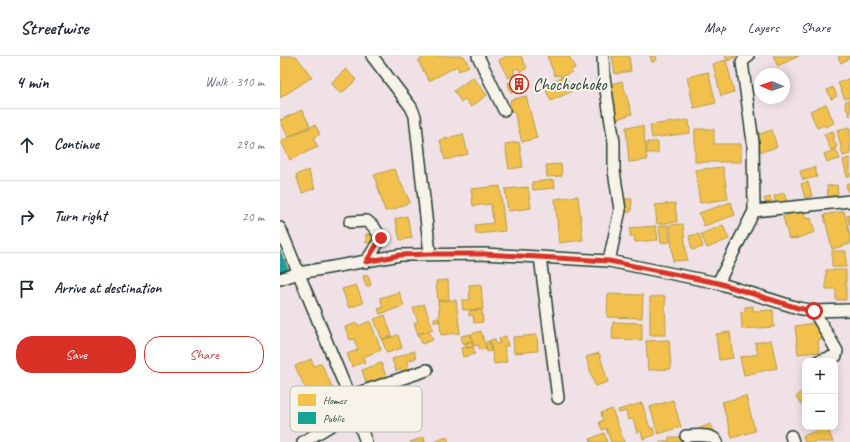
<!DOCTYPE html>
<meta charset="utf-8">
<style>
:root{--surface:#fff;--page:#f6f6f7;--text:#1f2937;--muted:#747a83;--line:#e0e1e3;--accent:#d93025}
body{margin:0;font-family:Caveat,sans-serif;background:var(--page);color:var(--text)}
.controls{position:absolute;right:12px;bottom:12px;display:grid;overflow:hidden;border-radius:8px;box-shadow:0 2px 10px #0003}
.controls button{width:36px;height:36px;display:grid;place-items:center;padding:0;border:0;border-bottom:1px solid var(--line);background:var(--surface);color:var(--text);font:20px sans-serif}
.compass{position:absolute;left:474px;top:12px;width:36px;height:36px;border-radius:50%;background:var(--surface);box-shadow:0 2px 10px #0003;rotate:272deg}
.stop{position:absolute;width:12px;height:12px;margin:-9px;border:3px solid #d93025;border-radius:50%;background:#fff}
.stop.end{background:#d93025;border-color:#fff;box-shadow:0 1px 4px #0008}
.list{margin:0;padding:0;list-style:none}
h2{display:flex;justify-content:space-between;align-items:center;height:52px;margin:0;padding:0 16px;font-size:17px}
h2 small{font-size:13px;font-weight:400;color:var(--muted)}
.list li{display:grid;grid-template-columns:26px 1fr auto;gap:12px;align-items:center;box-sizing:border-box;height:72px;padding:0 16px;border-top:1px solid var(--line)}
.list b{display:block;font-size:15px;white-space:nowrap}
.list em{font-size:13px;font-style:normal;color:var(--muted)}
.actions{display:flex;gap:8px;padding:12px 16px}
.actions a{flex:1;padding:9px 0;border:1px solid var(--accent);border-radius:16px;text-align:center;font-size:14px;color:var(--accent)}
.actions .main{background:var(--accent);color:#fff}
.icon{flex:none;width:22px;height:22px;fill:none;stroke:currentColor;stroke-width:2;stroke-linecap:round;stroke-linejoin:round}
.map{position:relative;flex:none;width:570px;height:386px;overflow:hidden}
header{display:flex;align-items:center;gap:24px;box-sizing:border-box;height:56px;padding:0 20px;background:var(--surface);border-bottom:1px solid var(--line)}
header strong{font-size:19px}
nav{display:flex;gap:22px;margin-inline-start:auto;font-size:14px}
main{display:flex}
aside{flex:1;background:var(--surface)}
.map>svg:first-child{display:block}
.homes{fill:#f2c14e;stroke:#b39946}
.public{fill:#17a398;stroke:#19847a}
.lines{fill:none;stroke-linecap:round;stroke-linejoin:round}
.minor-casing{stroke:#1f3d34;stroke-width:14}
.minor{stroke:#f7f3e8;stroke-width:11}
.route{stroke:#d93025;stroke-width:5}
.labels{text-anchor:middle;dominant-baseline:central;stroke-width:4;stroke-linejoin:round;paint-order:stroke}
.poi-label{font-size:17px;fill:#1f3d34;stroke:#f7f3e8;text-anchor:start}
.key{fill:#f7f3e8;stroke:#b6bcb2;stroke-width:1}
.key-label{font-size:11px;fill:#1f3d34}
</style>
<header>
<strong>Streetwise</strong>
<nav><a>Map</a><a>Layers</a><a>Share</a></nav>
</header>
<main>
<aside>
<h2>4 min<small>Walk · 310 m</small></h2>
<ul class="list">
<li><svg class="icon" aria-label="ahead" viewBox="0 0 24 24"><path d="M12 20V5M6 11l6-6 6 6"/></svg><div><b>Continue</b></div><em>290 m</em></li>
<li><svg class="icon" aria-label="right" viewBox="0 0 24 24"><path d="M7 20v-9h11M14 6l5 5-5 5"/></svg><div><b>Turn right</b></div><em>20 m</em></li>
<li><svg class="icon" aria-label="arrive" viewBox="0 0 24 24"><path d="M6 21V4h12l-3 4 3 4H6"/></svg><div><b>Arrive at destination</b></div></li>
</ul>
<div class="actions"><a class="main">Save</a><a>Share</a></div>
</aside>
<div class="map">
<svg width="570" height="386" viewBox="0 0 570 386">
<rect width="100%" height="100%" fill="#f0e1e6"/>
<filter id="ink" filterUnits="userSpaceOnUse"><feTurbulence type="fractalNoise" baseFrequency=".025" numOctaves="2"/><feDisplacementMap in="SourceGraphic" scale="8" xChannelSelector="R" yChannelSelector="G"/><feConvolveMatrix kernelMatrix="1 2 1 2 8 2 1 2 1" color-interpolation-filters="sRGB"/></filter>
<g filter="url(#ink)">
<!-- homes -->
<path class="homes" d="M3,0h13l16,21 -32,21v-40z
M147,0h37l5,10 -10,5 -2,-5 -28,15 -11,-20z
M227,0h14l6,12 -7,4 -2,-4 -5,2 2,4 -7,4 -9,-18z
M267,0h22l6,12 -4,2 1,2 -11,5 -2,-2 -4,1z
M332,0h17l2,15 -16,3z
M370,0h6l1,4 -5,2z
M445,0h12l-9,5z
M493,0h26l-21,10z
M560,0h10v2l-9,5 -3,-6z
M446,4l8,32 -13,4 -8,-32z
M66,13l10,11 -15,14 -10,-11z
M428,16l8,31 -22,5 -7,-31z
M246,20l4,10 -19,7 -3,-10z
M285,20l7,15 -21,10 -7,-15z
M193,21l14,18 -16,12 -6,-8 -4,3 -7,-11z
M570,22v19l-5,2 -7,-16z
M342,25l10,33 -15,5 -10,-34z
M553,31l4,9 -6,3 -4,-9z
M246,40l11,42 -15,4 -8,-31 -4,1 -2,-6 3,-2 -1,-4z
M570,43v17l-5,-11 1,-1 -1,-2z
M546,48l8,19 -9,4 -1,-2 -7,3 -7,-17z
M22,54l8,16 -22,11 -8,-17z
M409,64l1,13 -38,5 -2,-13z
M35,69l5,9 -7,4 5,9 -28,13 -9,-19z
M363,70l4,34 -18,2 -3,-35z
M570,71v27l-7,2 -6,-26z
M415,73h19v15h27v18h-46z
M492,74l5,17 -16,5 -5,-17z
M553,75l2,6 -2,1 4,9 -6,3 -7,-16z
M183,78l5,20 -23,6 -5,-20z
M239,86l4,25 -14,2 -4,-25z
M367,86h11v11h-11z
M556,93l4,10 -13,3 -3,-8z
M570,102v19h-3l-4,-17z
M281,108l1,12 -15,1 -1,-12z
M443,111l5,32 -28,4 -5,-33z
M535,111l2,10 -14,3 -3,-9z
M114,113l16,33 -15,7 -10,2 -11,-36z
M28,114l7,18 -13,5 -6,-18z
M274,124l1,8 -22,2 -1,-8z
M528,126l4,14 -7,2 -4,-14z
M570,127v8l-2,1 -2,-8z
M557,129l1,10 -10,2 -1,-11z
M220,130l5,45 -29,3 -1,-9 18,-2 -2,-19 -18,2 -2,-17z
M248,131l3,21 -23,3 -3,-22z
M504,137l3,9 -11,3 -2,-9z
M298,140l5,44 -24,3 -4,-44z
M490,141l4,8 -6,2 -4,-8z
M343,143h9l-1,13h-8z
M451,146l4,13 -31,11 -5,-13z
M395,147l2,19 -20,2 -2,-19z
M516,155v2l8,-2 2,8 5,-1 4,14 -20,7v-1l-6,1 -6,-22z
M564,155l6,25v8l-18,5 -8,-34z
M570,159v11l-3,-10z
M127,160l5,22 -12,2 -5,-21z
M403,168l4,36 -14,1 -3,-36z
M388,169l2,17 -9,1 -2,-17z
M443,169l6,14 -22,9 -6,-14z
M376,170l2,14 -23,2 -1,-6h-4v-8z
M95,177v10h-9v-9z
M419,178l4,13 -11,3 -3,-14z
M552,195h14v16h-14z
M546,214h20v30h-10v-11h-10z
M88,219l3,10 -5,2 -3,-11z
M168,224l1,20 -11,1 -2,-20z
M201,228l2,25 -20,1 -1,-10h8l-1,-15z
M76,229l7,18 -14,5 -7,-19z
M119,236l5,14 -24,8 -2,-5 5,-2 -3,-9z
M328,238l35,1 -1,23 -35,-1z
M385,240l1,39h-16v-38z
M176,244l4,33 -19,2 -3,-34z
M144,248l9,25 -15,5 -4,-11 4,-1 -5,-14z
M473,250v5l20,-1 1,17 -32,2 -1,-17 4,-1v-4z
M202,254l1,12 -9,1 -1,-8 -4,1v-5z
M105,259l7,21 -10,3 -8,-20z
M154,262h4l1,4h-5z
M90,265l11,29 -18,7 2,6 -2,1v-2l-11,5 -5,-13 11,-4 -4,-11 -4,1 -5,-13 12,-4 1,3z
M333,266l29,1v17l-30,-1z
M540,266l2,17 -4,1 1,12 -21,2 -3,-28z
M149,275l4,9 -11,4 -4,-10z
M201,275l5,18 -6,1 -1,-5 -5,1 -3,-12z
M450,276l3,26 -14,2 -3,-26z
M190,278l2,7 -9,3 -2,-8z
M118,279l4,13 -15,5 -5,-13z
M257,279l1,16 -24,2 -1,-16z
M226,280l2,10h-4l3,16 -13,2 -4,-24 5,-1 1,5 4,-1 -1,-5z
M389,284l2,29 -23,1 -2,-29z
M491,284l6,28 -33,7 -4,-18 18,-3 -3,-11z
M192,285l1,6 -6,1 -2,-5z
M209,285l2,10 -4,1 -1,-10z
M186,291l1,1 6,-1 2,7 -12,3 -2,-9z
M134,295l2,7 -9,3 3,10 -8,2 -1,-4 -5,2 -4,-12z
M319,297l9,29 -13,4 -9,-29z
M31,303l3,7 7,-3 13,28 -7,3 1,3 -18,8 -3,-6 3,-1 -15,-32z
M101,307l6,15 -20,7 -5,-15z
M525,333v19l-9,-11z
M466,340l9,35 -23,7 -10,-36z
M393,344l8,27 -23,7 -8,-27z
M362,347l8,25h3l2,7 -12,4 -2,-8 -4,2 -4,-14 -5,1 -2,-9 -7,2 -1,-3z
M332,353l12,33h-13l-5,-14 -4,2 -3,-8 4,-2 -2,-7z
M431,368l3,8 -12,4 -2,-8z
M547,371l6,15h-28l-2,-6z
M324,377l3,9h-16l-1,-3z
M144,381l1,5h-15z
M167,381l2,5h-16z
M389,381h13v5h-23v-1h10z"/>
<!-- public -->
<path class="public" d="M0,195l8,19 -8,3z"/>
<g class="lines">
<defs>
<path id="minor" d="M92,0l39,51 4,9 15,138
M198,0l26,54
M323,0l1,21 10,65v29l6,39 -11,51
M474,155l96,-10
M70,166l17,-1 7,6 7,11 -15,24
M0,172l69,168 17,46
M260,201l18,141
M0,223l19,-6 101,-18 84,-1 125,7 109,22 80,25 16,3 36,-1
M438,227l36,-72 -1,-69 -11,-80 6,-6
M534,255l23,40 -1,5 -18,5
M69,340l78,-26
M406,380c9,0 27,-3 31,6
M511,380l2,6
M23,386l52,-31"/>
</defs>
<!-- minor casing -->
<use href="#minor" class="minor-casing"/>
<!-- minor -->
<use href="#minor" class="minor"/>
</g>
</g>
<g class="lines" filter="url(#ink)">
<!-- route -->
<path class="route" d="M101,182l-15,24 34,-7 30,-1h54l125,7 109,22 80,25 16,3"/>
</g>
<!-- icons -->
<defs>
<symbol id="building-ring" viewBox="-11 -11 22 22"><circle r="9.5" fill="#f7f3e8" stroke="#c8321e" stroke-width="1.5"/><path d="M-4-6H4V6H1V3H-1V6H-4ZM-2.5-4.3h1.7v1.8h-1.7ZM.8-4.3h1.7v1.8H.8ZM-2.5-1h1.7V.8h-1.7ZM.8-1h1.7V.8H.8Z" fill="#c8321e"/></symbol>
</defs>
<g fill-rule="evenodd">
<use href="#building-ring" x="228" y="17" width="22" height="22"/>
</g>
<g class="labels">
<!-- poi labels -->
<g class="poi-label">
<text x="253" y="28">Chochochoko</text>
</g>
</g>
<!-- legend -->
<rect x="10" y="330" width="132" height="46" rx="6" class="key"/>
<rect x="18" y="338" width="18" height="12" fill="#f2c14e"/>
<rect x="18" y="356" width="18" height="12" fill="#17a398"/>
<g class="key-label">
<text x="43" y="348">Homes</text>
<text x="43" y="366">Public</text>
</g>
</svg>
<div class="controls">
<button>+</button>
<button>−</button>
</div>
<svg class="compass" viewBox="-18 -18 36 36"><path d="M0-13l5 13h-10z" fill="#e53935"/><path d="M0 13l5-13h-10z" fill="#747a83"/></svg>
<div class="stop" style="left:534px;top:255px"></div>
<div class="stop end" style="left:101px;top:182px"></div>
</div>
</main>
